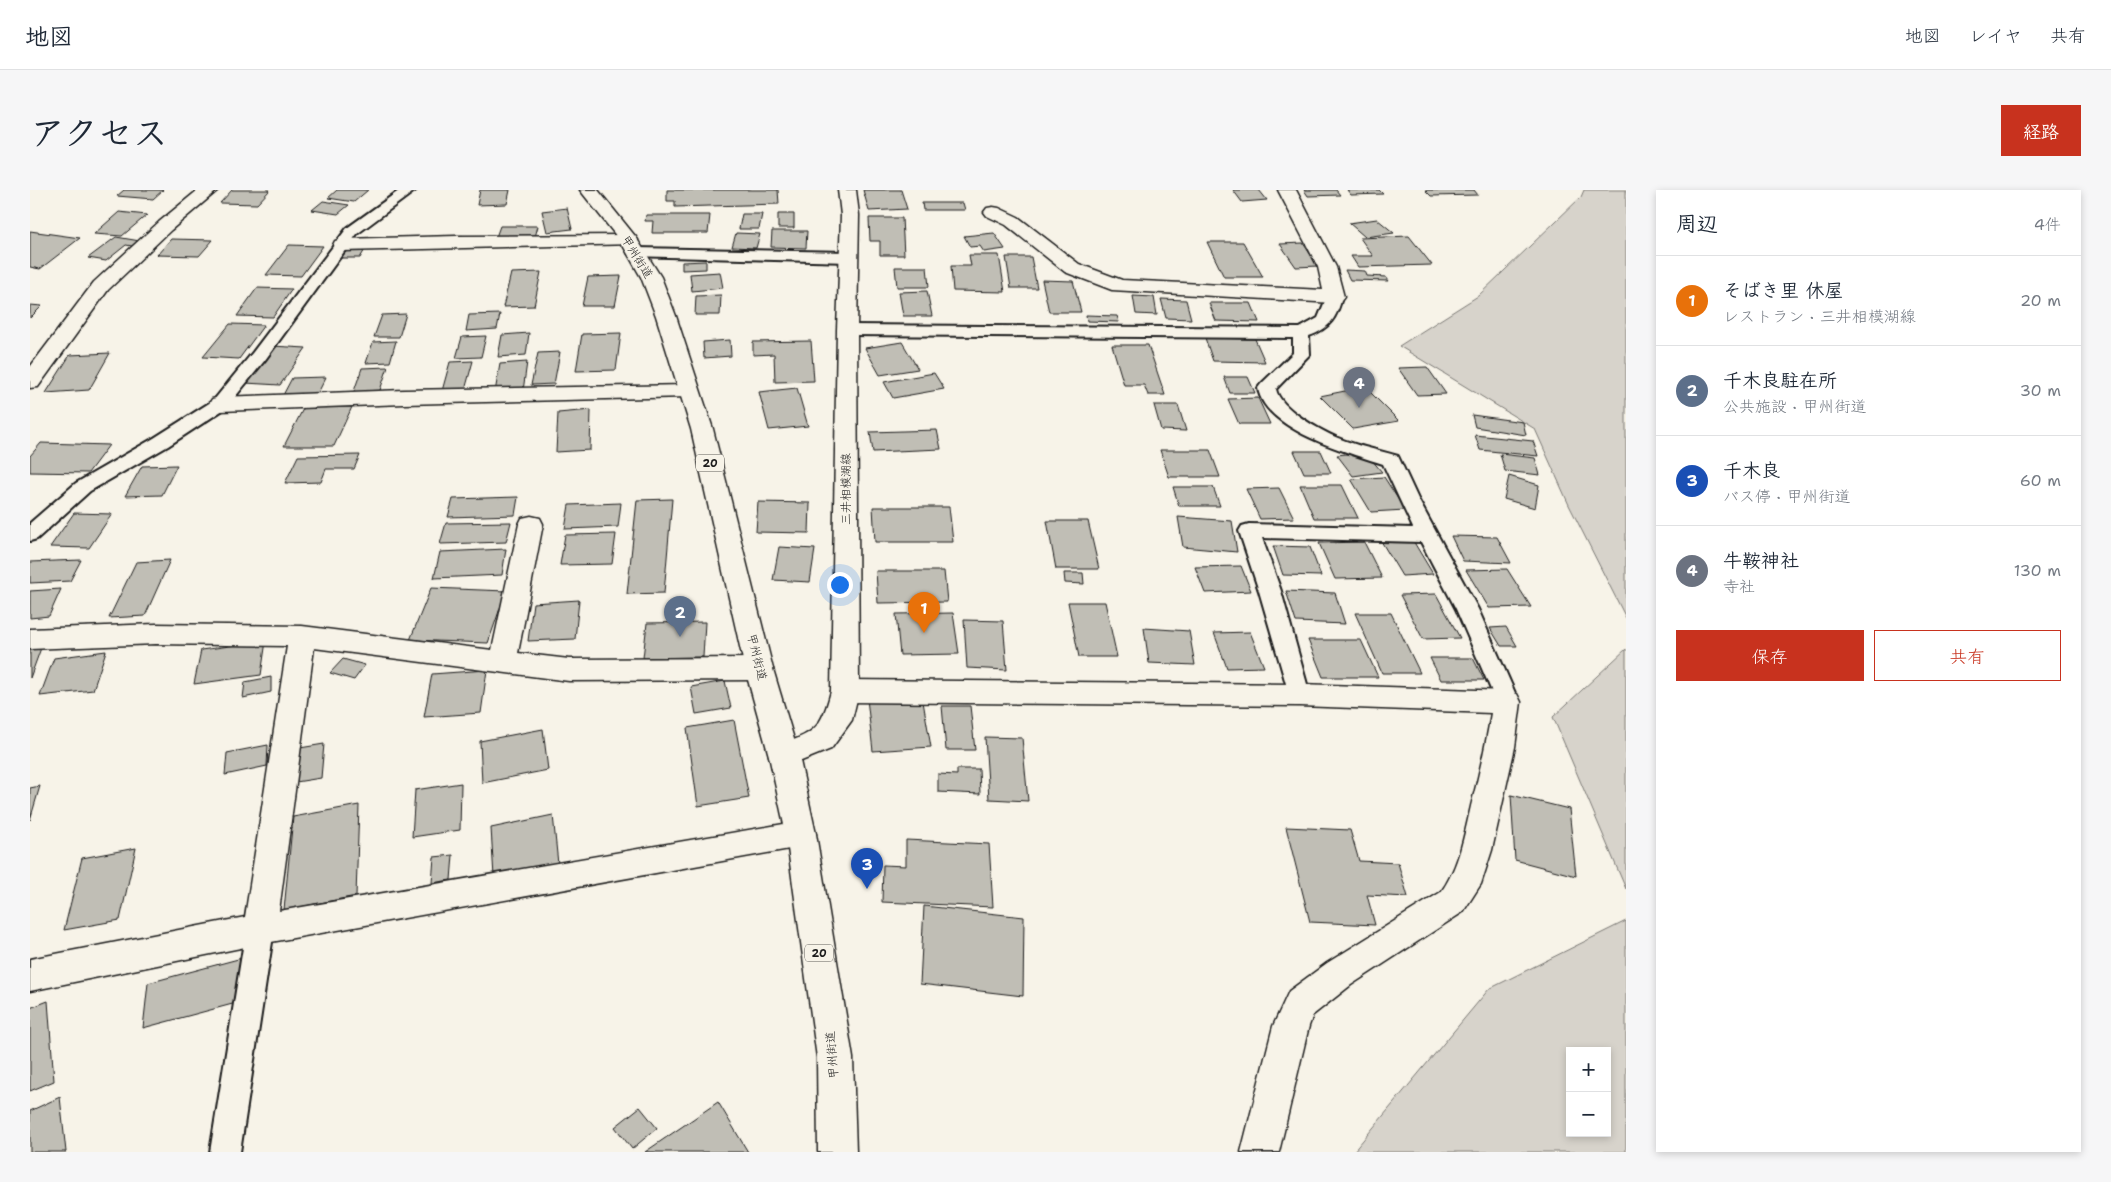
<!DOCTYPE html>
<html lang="ja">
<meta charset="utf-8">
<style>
:root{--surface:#fff;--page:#f6f6f7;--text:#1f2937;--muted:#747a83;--line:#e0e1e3;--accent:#c8321e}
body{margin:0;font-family:"Shantell Sans","Klee One",sans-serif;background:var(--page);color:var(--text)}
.controls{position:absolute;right:15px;bottom:15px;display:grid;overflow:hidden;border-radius:0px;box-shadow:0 2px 8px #0003}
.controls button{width:45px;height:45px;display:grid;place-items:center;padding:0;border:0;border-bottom:1px solid var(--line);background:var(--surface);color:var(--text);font:25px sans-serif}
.you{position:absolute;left:809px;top:394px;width:18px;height:18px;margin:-12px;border:4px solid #fff;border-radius:50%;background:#1a73e8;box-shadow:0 0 0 8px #1a73e833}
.badge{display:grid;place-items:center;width:32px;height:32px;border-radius:50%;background:var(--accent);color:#fff;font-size:16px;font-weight:700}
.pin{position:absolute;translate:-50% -41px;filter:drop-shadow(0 1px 2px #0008)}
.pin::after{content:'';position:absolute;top:26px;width:18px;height:15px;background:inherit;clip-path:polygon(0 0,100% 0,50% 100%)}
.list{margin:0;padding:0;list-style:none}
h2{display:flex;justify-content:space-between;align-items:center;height:65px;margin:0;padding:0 20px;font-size:21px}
h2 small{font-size:16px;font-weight:400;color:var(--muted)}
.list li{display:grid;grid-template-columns:32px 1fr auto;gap:15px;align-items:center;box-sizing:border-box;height:90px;padding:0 20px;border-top:1px solid var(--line)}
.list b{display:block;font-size:19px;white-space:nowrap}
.list p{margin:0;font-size:16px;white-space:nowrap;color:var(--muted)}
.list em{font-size:16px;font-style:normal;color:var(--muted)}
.actions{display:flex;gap:10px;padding:15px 20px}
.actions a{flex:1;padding:11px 0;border:1px solid var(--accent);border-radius:0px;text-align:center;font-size:18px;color:var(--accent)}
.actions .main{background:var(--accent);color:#fff}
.map{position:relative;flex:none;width:1596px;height:962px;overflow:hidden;border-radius:0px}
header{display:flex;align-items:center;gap:30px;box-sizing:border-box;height:70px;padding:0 25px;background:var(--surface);border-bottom:1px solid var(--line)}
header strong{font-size:24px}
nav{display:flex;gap:28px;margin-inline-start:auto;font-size:18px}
.intro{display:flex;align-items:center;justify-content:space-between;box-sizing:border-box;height:120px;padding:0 30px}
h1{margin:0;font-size:35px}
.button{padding:12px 22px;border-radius:0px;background:var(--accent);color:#fff;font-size:18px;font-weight:700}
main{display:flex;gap:30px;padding:0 30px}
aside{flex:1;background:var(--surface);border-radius:0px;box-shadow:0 2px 8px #0003}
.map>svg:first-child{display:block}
.green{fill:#d7d3cb;stroke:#7a7874;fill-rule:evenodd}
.building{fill:#c0beb5;stroke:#1c1c1c}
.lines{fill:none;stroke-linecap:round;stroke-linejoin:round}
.service-casing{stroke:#1c1c1c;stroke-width:4}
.minor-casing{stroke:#1c1c1c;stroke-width:3}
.secondary-casing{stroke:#1c1c1c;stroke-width:3}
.trunk-casing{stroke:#1c1c1c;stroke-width:3}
.service{fill:#f7f3e8;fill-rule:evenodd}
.minor{fill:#f7f3e8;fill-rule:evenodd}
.secondary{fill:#f7f3e8;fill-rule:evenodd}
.trunk{fill:#f7f3e8;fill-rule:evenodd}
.labels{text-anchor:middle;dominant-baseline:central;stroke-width:4;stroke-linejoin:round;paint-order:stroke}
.shield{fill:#f7f3e8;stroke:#5e5c59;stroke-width:1}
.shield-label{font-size:11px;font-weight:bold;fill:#1c1c1c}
.street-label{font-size:12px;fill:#1c1c1c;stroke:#f7f3e8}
</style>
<header>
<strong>地図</strong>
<nav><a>地図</a><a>レイヤ</a><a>共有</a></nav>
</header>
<div class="intro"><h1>アクセス</h1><a class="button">経路</a></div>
<main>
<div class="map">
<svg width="1596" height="962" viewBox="0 0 1596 962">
<rect width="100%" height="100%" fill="#f7f3e8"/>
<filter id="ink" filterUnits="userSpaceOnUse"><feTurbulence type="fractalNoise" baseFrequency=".02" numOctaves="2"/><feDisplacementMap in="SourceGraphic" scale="10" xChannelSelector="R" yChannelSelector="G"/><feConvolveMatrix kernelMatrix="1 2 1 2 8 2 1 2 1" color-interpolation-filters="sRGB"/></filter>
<g filter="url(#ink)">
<!-- green -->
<path class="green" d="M1554,0h42v428l-57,-113 -34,-76 -136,-83 79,-50 103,-99z
M1596,459v240l-73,-172z
M1596,731v231h-273l136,-163zM1540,861h37v82h-37z"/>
<!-- building -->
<path class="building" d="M94,0h39l-10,9 -36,-3z
M202,0h38l-13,14 -37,-1z
M307,0h31l-14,12 -26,-4z
M450,0h30l-3,14 -30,1z
M637,0h111l1,14 -104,3v-6h-8z
M833,0h38l6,19 -38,2z
M1203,0h26l8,10 -25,2z
M1274,0h32l4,5 -32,1z
M1317,0h32l4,4 -32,1z
M1395,0h49l4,5 -47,1z
M293,11l26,4 -11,9 -26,-4z
M892,13h41l2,7h-42z
M537,18l5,21 -25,3 -5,-21z
M89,22l28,3 -25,21 -28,-2z
M712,24h20l-3,15h-20z
M748,24h16v14h-16z
M616,25h64l-2,18h-56l1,-12h-8z
M839,28h33l2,37h-24v-14h-10z
M1347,29l17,14 -29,4 -16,-14z
M470,36h38l-3,11h-39z
M0,41l50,7 -40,31 -10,-2z
M742,41h35l-1,17 -35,-1z
M706,43l24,1 -4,14 -24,-1z
M964,43l11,16 -21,3 -4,-6 -10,1 -6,-11z
M1379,46l23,29 -74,2 -7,-11h22l-13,-18z
M86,47l24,4 -8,5 -6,-1 -20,16 -18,-3z
M141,49l42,1 -14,16 -42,-1z
M1177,52h36l20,35h-39z
M1273,53l15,23 -22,1 -16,-23z
M259,55l34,1 -22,30 -35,-1z
M317,58h19l-6,10h-19z
M939,65h30l6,37 -52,-1 -2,-25h20z
M976,67h25l6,31h-26z
M676,71v8l-24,1v-8z
M865,77h32l2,20h-32z
M1315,80l20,1 2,5 19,1 3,4 -39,-1z
M511,82l-7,34 -31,1 8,-34z
M690,82l3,16 -31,3 -2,-17z
M591,86l-6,30h-33l6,-29z
M1012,90l31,1 8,31h-32z
M227,98l35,1 -19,28 -36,-1z
M897,101l5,25h-29l-4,-24z
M691,105l-1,20h-25l1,-19z
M1103,106l21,1 3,18 -21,-1z
M1131,109l25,1 5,19 -25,-1z
M1179,113h42l8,19 -43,-1z
M0,115l12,1 -12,12z
M376,124l-7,23h-25l8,-22z
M470,124l-3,15 -31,2 3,-16z
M1056,125l31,1 2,6 -32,-1z
M200,134l34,1 -25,34 -36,-2z
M499,143l-3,22 -28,2 4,-22z
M591,143l-5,37 -40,1 6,-37z
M456,146l-5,21 -25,1 6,-21z
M1175,148l50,1 10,23 -52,-1z
M700,150l1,16 -27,2 -1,-16z
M366,151l-6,21 -24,1 7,-21z
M781,151l3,40 -39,1 -1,-28 -21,1v-13z
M872,152l16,27 -38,6 -15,-27z
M1082,155h36l17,50h-17l-4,-10h-20z
M242,156l34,2 -26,37 -35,-2z
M530,162l-6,32 -23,1 7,-32z
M80,163l-21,37 -43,3 24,-38z
M443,171l-8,29 -23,1 8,-29z
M497,172l-4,29 -28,1 5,-28z
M358,177l-9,26 -26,1 9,-26z
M1397,177l19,27 -29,1 -19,-27z
M904,183l10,16 -51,9 -9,-16z
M296,187l-10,20h-34l10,-19z
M1194,187h24l7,16h-25z
M1335,197l34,34 -46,8 -33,-33z
M767,198l11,38 -39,4 -10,-38z
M1228,208l12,26h-31l-11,-25z
M1124,215h24l8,26 -25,-1z
M274,217h48l-18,39h-50z
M561,220l-1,40 -34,2 2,-39z
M1442,225l51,7 3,13 -51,-8z
M907,240l4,19 -68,3 -3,-20z
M1445,245l58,6 5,15 -58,-6z
M11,253l68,2 -21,28 -58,-1v-16z
M1130,260h50l10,27h-51z
M1264,261h27l10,22h-27z
M1335,262l17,20 -29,4 -16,-21z
M1470,264l35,4 5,17 -35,-4z
M330,265l-6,14h-28l-5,13 -36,1 13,-27z
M147,275l-15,30 -37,1 17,-30z
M1479,286l30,9 -4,23 -31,-9z
M1354,287l21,33 -34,2 -20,-33z
M1270,295h42l16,33h-44z
M1143,297h40l7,19h-41z
M1249,298l15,30 -34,1 -14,-30z
M488,307l-3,18 -67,2 5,-18z
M642,309l-8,94 -37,1 10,-94z
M728,312l52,1 -1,30 -53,-1z
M591,313l-3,24 -53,2 4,-24z
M843,317h76l4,35h-78z
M44,323l38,1 -23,34 -39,-1z
M1148,327l54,4 5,31 -54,-5z
M1017,331h41l11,48h-43z
M481,332l-5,20 -66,2 6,-21z
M586,344l-4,30 -52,1 5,-30z
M1421,346l46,1 14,26 -48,-2z
M1382,349l21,35 -31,2 -21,-35z
M1334,352l18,36 -47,1 -16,-36z
M1243,356l37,1 11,29 -38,-1z
M749,357l36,2 -5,33 -37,-2z
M476,359l-4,26 -68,3 6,-26z
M51,370l-11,21 -40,2v-21z
M140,370l-25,56 -36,2 27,-56z
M1211,376l10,25 -46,2 -10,-26z
M1477,379l24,38 -42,1 -23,-38z
M846,381h68l3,31 -69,1z
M1034,383h19l1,11 -19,-1z
M401,398l75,3 -18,52 -78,-3z
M31,399l-12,27 -19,2v-27z
M1256,401l49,2 10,31 -49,-2z
M1406,404l24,44 -37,1 -23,-44z
M549,410l-4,39 -47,2 5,-38z
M1038,412h37l12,55h-38z
M923,423l6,41 -59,1 -4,-41z
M1325,423h36l29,60h-38z
M934,430l39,1 4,49 -40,-2z
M675,432l-2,35 -60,1 4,-35z
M1476,437l11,19h-16l-11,-18z
M1114,438l45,3 6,34 -46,-2z
M1220,442l14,35 -37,1 -13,-35z
M1278,450h53l17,37h-55z
M236,451l-5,34 -67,9 7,-34z
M11,458l-11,30v-28z
M76,461l-13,39 -53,6 14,-38z
M1400,468h43l11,22h-43z
M313,469l22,6 -11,15 -24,-7z
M457,480l-6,43 -57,4 8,-43z
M241,487v15l-28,6 2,-16z
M695,491l6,27 -35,6 -5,-27z
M892,506l9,51 -58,4 -6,-52z
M912,516h28l5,44h-29z
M704,530l15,78 -51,8 -11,-78z
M513,539l5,41 -66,13 -2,-42z
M955,547l37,1 6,63 -39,-2z
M294,554l-3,34 -25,4 4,-34z
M238,555l-1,21 -42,9 2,-22z
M927,579h22l1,25 -42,-2v-18l19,1z
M431,593l-1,47 -48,7 3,-47z
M10,596l-10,34v-32z
M1481,605l58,14 7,67 -61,-16z
M329,615l-3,91 -72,14 9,-93z
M523,625l5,49 -64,13 -3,-49z
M1256,637l64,3 9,31 39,2 10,34 -41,-2 8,30 -65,-3z
M876,650l83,4 4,63 -111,-5 1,-37 23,1z
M106,658l-16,72 -56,10 18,-72z
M423,665l-2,25 -19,3 2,-26z
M894,716l100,11 -1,79 -103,-12z
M212,768l-2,44 -97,26 5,-45z
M18,811l6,80 -24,10v-83z
M30,907l6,55h-36v-41z
M688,912l30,50h-103z
M610,917l17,21 -25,21 -17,-22z"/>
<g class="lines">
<defs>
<path id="service" d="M370,0h16l-59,44 -92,126 -39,48 -58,38 -78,45 -53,48 -7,2v-18l46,-40 78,-45 60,-38 39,-48 94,-124z
M606,58l213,4 5,2 3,3 -3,3 -5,2 -218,-6 -3,-3 3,-3z
M1304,102l6,2 2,3c-5,20 -12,32 -33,39l1,18 -34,35c3,19 45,42 62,49 19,8 40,12 60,18l20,43 60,110 41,93 -4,6 -8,3 -8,-3 -43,-99 -35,-67 -159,-4 19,53 29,104 -3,6 -8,3 -8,-3 -32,-110 -20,-60 3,-5 7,-2 164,4 -30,-64c-34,-11 -119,-34 -125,-76l3,-4 32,-31v-15l-446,-3 -6,-1 -2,-4 2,-4 6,-1 453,3 18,-10 10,-24z
M230,727l10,3 4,9 -34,223h-30l36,-223 4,-9z"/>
<path id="minor" d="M168,0h20l-47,40 -63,60 -70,97 -8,1v-21l64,-85 65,-60z
M1248,0h18l40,77 8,30 -3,4 -7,2 -222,-13 -47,-18 -59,-47 -19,-9 -3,-4 3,-4 6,-1 6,1 19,9 61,47 43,16 201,10 -5,-23z
M599,45l6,1 3,4 -3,4 -293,7 -7,-2 -2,-4 2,-4 7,-2 114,-3z
M659,195l8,1 3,5 -3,5 -8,1 -285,7 -184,7 -8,-2 -3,-5 3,-5 8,-2 184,-7z
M501,326l9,2 3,6 -25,129 51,6 190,-1 10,4 4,7 -4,7 -10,4 -190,1 -255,-33 -35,263 522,-90 11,4 4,9 -4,9 -11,4 -541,97 -230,47v-32l215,-42 42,-271 -131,-2 -126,5v-20l126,-5 146,2 190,24 27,-126 3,-6z
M815,490l454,4 208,7 10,3 4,8 -6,45 -23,103 -11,34 -18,28 -112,73 -38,30 -4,11 -30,126h-38l32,-126 16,-35 38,-28 114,-71c18,-25 23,-56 30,-86 8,-31 15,-62 20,-93l-192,-7 -454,-4 -10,-3 -4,-8 4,-8z"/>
<path id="secondary" d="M808,0h18l3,25 -2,115 2,361 -7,29 -21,29 -47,19 -10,-4 -5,-8 5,-8c38,-16 46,-14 57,-57l6,-361 4,-115z"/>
<path id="trunk" d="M550,0h18l37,46 26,41 15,39 37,113 60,240 26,87 17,78 37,224 3,94h-38l-1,-94 -31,-224 -17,-78 -24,-87 -54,-240 -35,-113 -15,-39 -20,-35z"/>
</defs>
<!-- service casing -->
<use href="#service" class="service-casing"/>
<!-- minor casing -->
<use href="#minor" class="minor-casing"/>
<!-- secondary casing -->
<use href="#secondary" class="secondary-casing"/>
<!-- trunk casing -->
<use href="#trunk" class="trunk-casing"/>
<!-- service -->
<use href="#service" class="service"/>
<!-- minor -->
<use href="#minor" class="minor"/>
<!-- secondary -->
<use href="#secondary" class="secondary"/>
<!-- trunk -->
<use href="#trunk" class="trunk"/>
</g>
</g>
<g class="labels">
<!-- shield labels -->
<g class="shield">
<rect x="666" y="264.5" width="28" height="17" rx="4"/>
<rect x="775" y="754.5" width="28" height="17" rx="4"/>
</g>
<g class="shield-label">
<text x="680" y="273">20</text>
<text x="789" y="763">20</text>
</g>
<!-- street labels -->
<g class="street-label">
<text transform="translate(607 67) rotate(58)">甲州街道</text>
<text transform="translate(816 299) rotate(-90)">三井相模湖線</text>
<text transform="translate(727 467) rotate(76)">甲州街道</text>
<text transform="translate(802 865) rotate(-95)">甲州街道</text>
</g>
</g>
</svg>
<div class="controls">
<button>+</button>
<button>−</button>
</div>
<div class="you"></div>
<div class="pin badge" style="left:894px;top:443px;background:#e8710a">1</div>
<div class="pin badge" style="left:650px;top:447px;background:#5c6f8a">2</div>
<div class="pin badge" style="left:837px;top:699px;background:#1a4fb4">3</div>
<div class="pin badge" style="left:1329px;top:218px;background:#6b7280">4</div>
</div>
<aside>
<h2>周辺<small>4件</small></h2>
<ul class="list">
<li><span class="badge" style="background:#e8710a">1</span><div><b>そばき里 休屋</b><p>レストラン · 三井相模湖線</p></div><em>20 m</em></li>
<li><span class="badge" style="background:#5c6f8a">2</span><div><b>千木良駐在所</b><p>公共施設 · 甲州街道</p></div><em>30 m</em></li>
<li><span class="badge" style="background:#1a4fb4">3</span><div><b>千木良</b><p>バス停 · 甲州街道</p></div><em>60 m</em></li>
<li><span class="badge" style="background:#6b7280">4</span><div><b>牛鞍神社</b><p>寺社</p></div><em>130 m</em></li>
</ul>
<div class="actions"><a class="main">保存</a><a>共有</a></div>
</aside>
</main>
